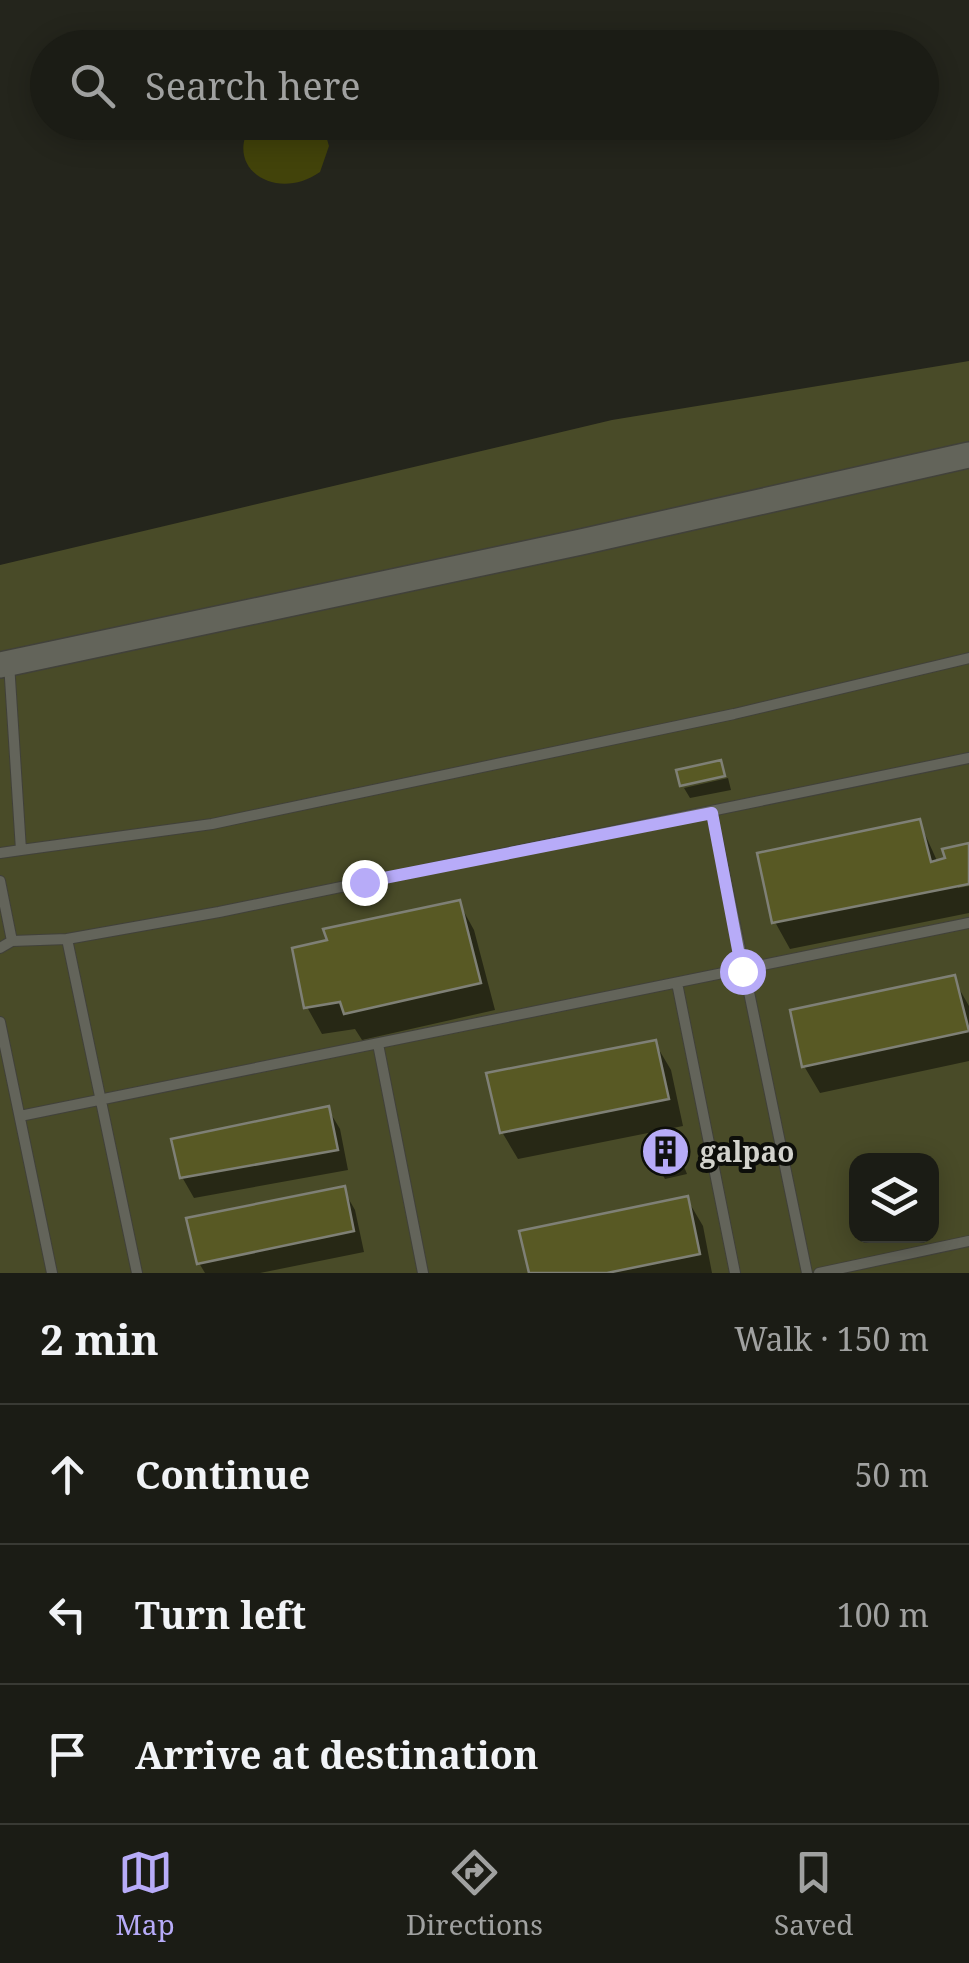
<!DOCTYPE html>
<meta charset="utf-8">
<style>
:root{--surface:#1b1c15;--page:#24251e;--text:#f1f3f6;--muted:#a0a1a0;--line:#393a34;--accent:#b7abf8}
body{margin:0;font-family:"Noto Serif",serif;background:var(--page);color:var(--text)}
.controls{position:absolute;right:30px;bottom:30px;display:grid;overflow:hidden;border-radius:20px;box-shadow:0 5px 25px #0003}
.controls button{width:90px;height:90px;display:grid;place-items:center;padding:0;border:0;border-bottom:2px solid var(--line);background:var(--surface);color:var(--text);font:50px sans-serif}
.stop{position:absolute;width:30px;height:30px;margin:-22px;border:8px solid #b7abf8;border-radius:50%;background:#fff}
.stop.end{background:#b7abf8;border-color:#fff;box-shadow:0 2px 10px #0008}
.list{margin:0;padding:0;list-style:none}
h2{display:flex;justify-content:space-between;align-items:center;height:130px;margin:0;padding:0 40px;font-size:42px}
h2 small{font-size:32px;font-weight:400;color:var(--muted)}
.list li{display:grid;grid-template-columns:65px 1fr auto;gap:30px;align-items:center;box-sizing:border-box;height:140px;padding:0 40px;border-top:2px solid var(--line)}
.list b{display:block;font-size:38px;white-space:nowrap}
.list em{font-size:32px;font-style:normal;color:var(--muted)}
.icon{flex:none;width:55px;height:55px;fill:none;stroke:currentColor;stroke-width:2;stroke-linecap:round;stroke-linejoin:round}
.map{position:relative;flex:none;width:969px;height:1273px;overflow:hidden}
.search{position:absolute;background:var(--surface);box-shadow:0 5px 25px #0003;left:30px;right:30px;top:30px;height:110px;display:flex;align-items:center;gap:25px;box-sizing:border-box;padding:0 35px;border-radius:55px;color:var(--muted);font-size:38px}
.sheet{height:550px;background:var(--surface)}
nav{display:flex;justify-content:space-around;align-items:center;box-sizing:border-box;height:140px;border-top:2px solid var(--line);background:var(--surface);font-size:28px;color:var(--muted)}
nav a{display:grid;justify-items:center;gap:5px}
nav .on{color:var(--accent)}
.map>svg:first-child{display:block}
.green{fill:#494b28;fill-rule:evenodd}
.water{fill:#42430a}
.shadow{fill:#0007}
.building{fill:#585924;stroke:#7f8076;stroke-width:2.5}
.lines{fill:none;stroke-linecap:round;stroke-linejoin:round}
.service-casing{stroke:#41413a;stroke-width:12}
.tertiary-casing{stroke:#41413a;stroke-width:28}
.service{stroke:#63645a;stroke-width:10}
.tertiary{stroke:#63645a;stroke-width:25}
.route{stroke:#b7abf8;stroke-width:12}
.labels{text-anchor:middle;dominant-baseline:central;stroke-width:8;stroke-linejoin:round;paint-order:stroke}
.poi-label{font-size:28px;font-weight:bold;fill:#d3d3cd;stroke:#0d0e0a;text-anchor:start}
</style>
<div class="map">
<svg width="969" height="1273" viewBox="0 0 969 1273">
<rect width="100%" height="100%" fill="#24251c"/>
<!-- green -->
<path class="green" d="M969,361v912h-969v-708l612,-145zM856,1160h76v76h-76z"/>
<!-- water -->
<path class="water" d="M322,123l7,23 -9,26c-44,31 -98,-4 -68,-49z"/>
<!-- shadow -->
<path class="shadow" d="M728,778l3,12 -41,8 -6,-10z
M919,821l19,42 31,-17v34l-11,3v5l11,-2v27l-179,36 -15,-27z
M459,903l15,27 21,80 -133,30 -7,-11 -33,5 -15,-27 23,-65z
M953,978l16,28v55l-149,32 -16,-27z
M655,1043l16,27 12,56 -165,33 -16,-27z
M328,1109l12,20 8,41 -154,28 -12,-21z
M672,1137l15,37 -22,5 -7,-13z
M343,1189l12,21 9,42 -104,21h-55l-6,-10z
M687,1199l16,27 9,47h-181l-9,-41z"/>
<!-- building -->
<path class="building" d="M721,760l4,16 -45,10 -4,-16z
M920,819l11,43 14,-4 -3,-9 27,-6v41l-197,39 -15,-70z
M460,900l21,83 -137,31 -4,-12 -36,6 -12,-60 35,-8 -4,-11z
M955,975l14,56 -167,36 -12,-57z
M656,1040l13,59 -169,34 -14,-60z
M329,1106l9,44 -158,28 -9,-39z
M674,1134l7,27 -26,6 -6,-26z
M345,1186l9,45 -157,33 -11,-46z
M688,1196l12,58 -93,19h-78l-10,-42z"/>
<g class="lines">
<defs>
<path id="service" d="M712,813l95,460
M21,850l191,-26 522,-110 235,-56
M0,853l21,-3 -12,-187
M0,881l12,60 -12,7
M67,939l70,334
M12,941l55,-2 152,-27 750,-154
M677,983l58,290
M0,1022l52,251
M378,1044l45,229
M20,1116l949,-193
M819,1273l150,-32"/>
<path id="tertiary" d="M0,665l581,-123 388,-87"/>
</defs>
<!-- service casing -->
<use href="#service" class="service-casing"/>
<!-- tertiary casing -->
<use href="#tertiary" class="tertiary-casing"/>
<!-- service -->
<use href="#service" class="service"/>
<!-- tertiary -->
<use href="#tertiary" class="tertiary"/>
</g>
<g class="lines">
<!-- route -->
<path class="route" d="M364,882l348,-69 30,158"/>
</g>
<!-- icons -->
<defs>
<symbol id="building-disc" viewBox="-11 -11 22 22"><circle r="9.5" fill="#b7abf8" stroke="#0d0e0a"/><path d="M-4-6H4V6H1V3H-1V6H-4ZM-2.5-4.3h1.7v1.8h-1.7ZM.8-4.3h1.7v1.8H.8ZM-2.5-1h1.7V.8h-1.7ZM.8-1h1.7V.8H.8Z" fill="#111"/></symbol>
</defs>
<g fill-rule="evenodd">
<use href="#building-disc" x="638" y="1124" width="55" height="55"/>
</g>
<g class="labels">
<!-- poi labels -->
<g class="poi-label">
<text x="700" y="1151">galpao</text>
</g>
</g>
</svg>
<div class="controls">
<button><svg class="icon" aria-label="layers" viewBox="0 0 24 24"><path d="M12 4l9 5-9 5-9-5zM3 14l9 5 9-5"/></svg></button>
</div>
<div class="stop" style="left:742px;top:971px"></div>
<div class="stop end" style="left:364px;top:882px"></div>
<div class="search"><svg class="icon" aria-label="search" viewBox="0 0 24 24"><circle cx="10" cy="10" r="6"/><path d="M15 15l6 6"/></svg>Search here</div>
</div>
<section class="sheet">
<h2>2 min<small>Walk · 150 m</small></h2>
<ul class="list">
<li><svg class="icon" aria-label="ahead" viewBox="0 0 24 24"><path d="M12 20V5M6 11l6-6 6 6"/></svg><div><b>Continue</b></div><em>50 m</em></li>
<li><svg class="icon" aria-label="left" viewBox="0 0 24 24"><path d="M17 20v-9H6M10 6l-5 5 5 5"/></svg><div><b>Turn left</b></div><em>100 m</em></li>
<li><svg class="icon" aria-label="arrive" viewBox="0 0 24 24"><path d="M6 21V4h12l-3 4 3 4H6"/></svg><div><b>Arrive at destination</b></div></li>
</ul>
</section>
<nav>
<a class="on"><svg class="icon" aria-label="map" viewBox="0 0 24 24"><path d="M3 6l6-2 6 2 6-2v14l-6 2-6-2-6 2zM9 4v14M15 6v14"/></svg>Map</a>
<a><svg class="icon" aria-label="directions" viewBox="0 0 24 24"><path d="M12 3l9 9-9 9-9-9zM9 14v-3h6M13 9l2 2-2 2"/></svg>Directions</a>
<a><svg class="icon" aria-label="saved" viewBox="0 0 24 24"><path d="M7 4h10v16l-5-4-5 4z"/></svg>Saved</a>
</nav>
